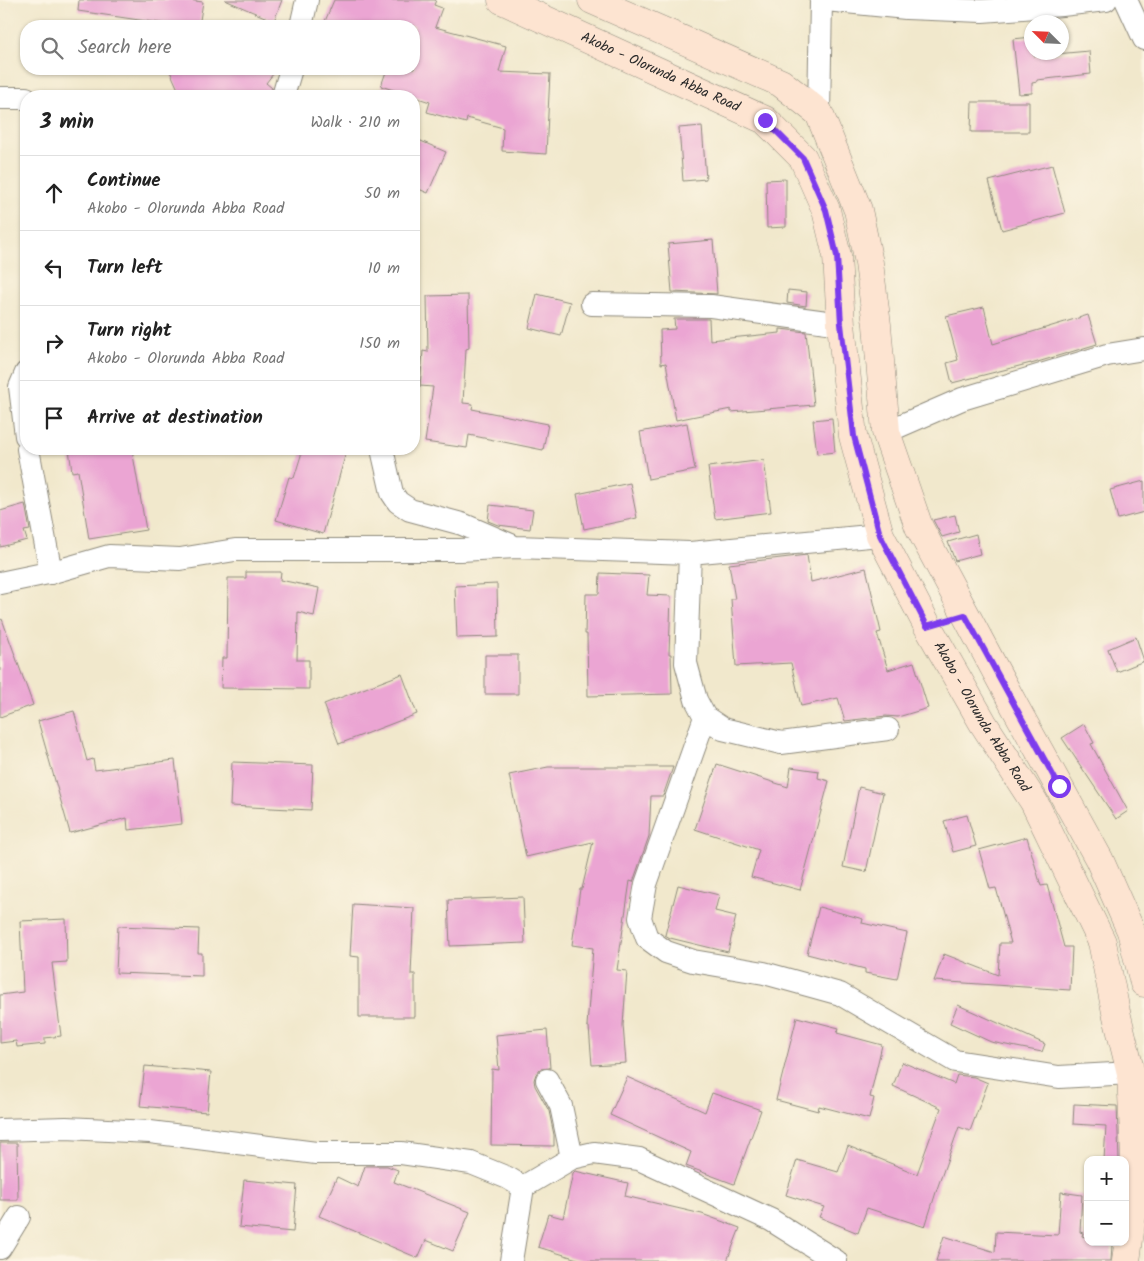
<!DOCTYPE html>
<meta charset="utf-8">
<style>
:root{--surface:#fff;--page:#f2f2f2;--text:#222;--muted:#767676;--line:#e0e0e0}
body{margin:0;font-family:Kalam,sans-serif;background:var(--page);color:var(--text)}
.controls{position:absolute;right:15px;bottom:15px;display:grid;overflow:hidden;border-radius:10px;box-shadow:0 1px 4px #0004}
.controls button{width:45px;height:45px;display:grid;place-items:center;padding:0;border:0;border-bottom:1px solid var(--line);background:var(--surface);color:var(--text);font:25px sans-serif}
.compass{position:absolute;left:1024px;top:15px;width:45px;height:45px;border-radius:50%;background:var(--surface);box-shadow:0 1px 4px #0004;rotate:294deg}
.stop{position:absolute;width:15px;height:15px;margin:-11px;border:4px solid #7c3aed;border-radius:50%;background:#fff}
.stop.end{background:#7c3aed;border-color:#fff;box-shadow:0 1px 5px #0008}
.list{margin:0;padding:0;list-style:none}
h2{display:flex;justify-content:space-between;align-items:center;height:65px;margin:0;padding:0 20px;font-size:21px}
h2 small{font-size:16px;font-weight:400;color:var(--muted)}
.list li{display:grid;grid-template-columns:32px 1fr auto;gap:15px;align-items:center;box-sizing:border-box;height:75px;padding:0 20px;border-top:1px solid var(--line)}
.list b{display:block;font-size:19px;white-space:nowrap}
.list p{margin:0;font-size:16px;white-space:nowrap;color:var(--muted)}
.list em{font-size:16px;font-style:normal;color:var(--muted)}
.icon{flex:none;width:28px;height:28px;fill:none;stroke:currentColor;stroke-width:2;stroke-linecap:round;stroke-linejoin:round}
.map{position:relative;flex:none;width:1144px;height:1261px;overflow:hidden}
.search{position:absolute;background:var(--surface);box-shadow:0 1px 4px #0004;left:20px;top:20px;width:400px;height:55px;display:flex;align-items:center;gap:12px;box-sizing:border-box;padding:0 18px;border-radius:20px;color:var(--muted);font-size:19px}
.panel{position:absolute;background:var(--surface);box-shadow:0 1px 4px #0004;left:20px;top:90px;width:400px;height:365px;border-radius:20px}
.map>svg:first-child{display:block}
.building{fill:#eba5d3}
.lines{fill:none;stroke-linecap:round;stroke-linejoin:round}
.street-casing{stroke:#8e8a7c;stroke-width:24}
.secondary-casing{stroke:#8e8a7c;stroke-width:29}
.street{stroke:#fff;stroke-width:22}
.secondary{stroke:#fde4d1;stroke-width:28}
.route{stroke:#7c3aed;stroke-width:6}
.labels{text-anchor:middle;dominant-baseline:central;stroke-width:4.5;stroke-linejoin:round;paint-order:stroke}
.street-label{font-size:14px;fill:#2b2b2b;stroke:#fcf5e5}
</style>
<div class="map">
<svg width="1144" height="1261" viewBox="0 0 1144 1261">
<rect width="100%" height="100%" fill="#fcf5e5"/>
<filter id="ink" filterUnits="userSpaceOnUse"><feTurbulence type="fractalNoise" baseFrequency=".02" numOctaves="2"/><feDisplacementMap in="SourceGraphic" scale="10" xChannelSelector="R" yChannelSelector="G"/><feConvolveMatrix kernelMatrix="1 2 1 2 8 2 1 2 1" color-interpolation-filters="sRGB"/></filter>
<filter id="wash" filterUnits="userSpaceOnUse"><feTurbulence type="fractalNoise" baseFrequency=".0096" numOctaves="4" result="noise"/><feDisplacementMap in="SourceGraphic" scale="20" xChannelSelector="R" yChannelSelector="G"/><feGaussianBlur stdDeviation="1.12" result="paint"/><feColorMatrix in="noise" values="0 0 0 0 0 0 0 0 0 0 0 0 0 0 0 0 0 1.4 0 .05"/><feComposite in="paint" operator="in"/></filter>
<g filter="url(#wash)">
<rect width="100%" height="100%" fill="#f1e8cc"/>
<g id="blocks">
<!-- building -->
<path class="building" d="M79,0h109l15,2 -4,24h-19l-102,-15z
M225,0h57l-8,21z
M334,0h102l-2,5 8,3 -7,19 71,19 -7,26 51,2 -4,80 -44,-3 1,-23 -36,-10 -1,5 -39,-11 3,-10 -49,-16 6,-17h27v-43h-91z
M1032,37v15h1l1,4 55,-5 2,23 -54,6v2l-5,1v10l-13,1 -6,-55z
M169,69h108l-11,14 6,5 -2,8h-89z
M972,102h57v30h-58z
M702,126l4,53 -23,2 -4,-53z
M414,138l32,14 -18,41 -14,-6z
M1052,165l13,48 -63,17 -13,-49z
M786,179v48l-19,1 -1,-48z
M713,240l4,54 -45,-2 -4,-48z
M788,290l19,2 -1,14 -19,-3z
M537,294l33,8 -9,34 -32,-8z
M468,295l1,53 -3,1 -3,54 10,1 -1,5 76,15 -5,26 -74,-15 -2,13 -42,-6 8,-55 -13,-1 3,-35 5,1 -1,-56z
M984,307l9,37 95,-29 9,29 -66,20v-1l-79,20 -5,-20 11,-3 -12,-44z
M674,319h35l1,21 70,-7v-4l26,3 8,73 -83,7v-3l-55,11 -10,-57 -5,1 -1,-34 15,-1z
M832,418l3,34 -18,2 -4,-34z
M687,423l8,47 -47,9 -8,-47z
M69,449h63l14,81 -57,9 -11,-68 -6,1z
M303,449h44l-24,85 -47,-14 13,-43 5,1z
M764,460l7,52 -56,7 -7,-52z
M1144,481v31l-26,7 -8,-29z
M630,483l7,35 -53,11 -7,-35z
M25,504l5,26 -6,1 3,9 -27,7v-36z
M490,505l43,5 -3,19 -32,-4 -10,-4z
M955,515l4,17 -17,5 -9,-17z
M976,534l4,20 -25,7 -7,-19z
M807,555l4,27 55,-14 15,64 -4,1 11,37 26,-8 14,46 -30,9 -12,-1 -41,5 -7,-23 -37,8 -10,-43 -55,3 -5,-67h4l-6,-35z
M246,572h35l-1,8 39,8 -5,28 -16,-4 -1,48h12v29l-88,-1 1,-30h5l1,-80h18z
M600,573l49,2 -2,20 24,1 -2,58h2l1,40 -84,2 -1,-62h-2l1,-40h13z
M497,584l1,53 -41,1 -2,-52z
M2,619l31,86 -33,12v-97z
M1136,637l8,24 -27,11 -9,-23z
M485,655h33v39h-33z
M402,674l15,40 -78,30 -15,-40z
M74,711l13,50 6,-2 2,11 80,-10 7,64 -54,6 -1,-12 -57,15 -32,-112z
M1084,724l10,19 -3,1 37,67 -12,8 -54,-81z
M232,762l81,3 -2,45 -81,-4z
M717,764l71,23 3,-20 28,4 -1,7 11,3 -29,109 -49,-13 8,-27 -64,-21z
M548,767h125l-10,29h-12l-2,40 -16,46 -3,-1 -13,89 10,1 -4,54 3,38 -34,2 -3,-38 -2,-1 6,-78 -21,-3 8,-56h2l11,-47 -67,15 -17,-82z
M859,787l24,6 -17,79 -23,-5z
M967,815l9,31 -23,6 -9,-31z
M1027,837l14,49 6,-1 17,62h8l-2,43 -136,-9 10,-27 54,21 2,-32h11l-15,-55 -6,1 -11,-39z
M678,885l41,10 -4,16 21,5 -8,36 -58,-14 -5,-3z
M523,897l2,46 -75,3 -2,-46z
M353,904l61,4 -3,66h4v43h-56v-60l-9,-1z
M819,907l44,12 -1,4 45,10 -10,46 -32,-6v-4l-58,-15z
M66,919l1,43 -15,1 9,73 -16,2v6l-28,3 -1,-6 -16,2v-48l23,-3 -3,-71z
M118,926l81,3 -1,24h4v23l-86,-3z
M958,1005l87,39 -3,8 -51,-10 -41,-19z
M797,1017l42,11 -2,5 45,12 -12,52 4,1 -5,21 -50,-13 -1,5 -42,-11z
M547,1030l3,38 -10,1 -4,5 -2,6 1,6 14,25 5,24v11l-63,-1 1,-76 7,1 -3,-35z
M902,1062l52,22 3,-9 17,2 14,6 -18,48 -11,-4 -22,62 -12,38 -58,-19 -9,25 -39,-16 5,-10 -38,-12 11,-35 41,12 10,-26 69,28 24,-66 -48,-22z
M145,1066l66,6 -4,40 -67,-6z
M627,1077l78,35 7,-19 49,17 -27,74 -48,-18 5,-14 -81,-37z
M1074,1104l43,2 2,54h-15l2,-34 -33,-2z
M0,1143h17l1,57h-18z
M365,1166h22l11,4 -4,12 76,30 -17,39 -27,-11 -8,18 -99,-42 18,-39 21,10z
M575,1171l53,12 -3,13 77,18 38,14 -13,33h-143l-46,-14 10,-33 15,4 10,-45z
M244,1180l53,5 -4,47 -54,-5z
M1061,1192l21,3 -2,37 3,1 -1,3 6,2v4h14l10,3 -1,16h-175l8,-25 51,16 1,-20 62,3z"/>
</g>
</g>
<g filter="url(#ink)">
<use href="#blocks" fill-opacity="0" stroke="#8e8a7c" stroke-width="1"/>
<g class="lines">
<defs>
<path id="street" d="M826,0l80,8 76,3 80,-6 44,-5
M1126,0l18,39
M301,26l6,-26
M283,96l8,-27
M0,98h26
M819,113l2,-113
M592,304l119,2 130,18
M26,373l-6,14 6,49
M886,432l76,-33 145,-44 37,-6
M28,449l23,124
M382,449l10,44 6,9 12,8 52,14 49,21
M690,553l-4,110 10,37 9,17 18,12 58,14 107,-14
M0,583l53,-11 56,-16 71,3 55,-9h226l55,-3 174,6 190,-18
M705,717l-59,167 -6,34 7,20 19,14 27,9 71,12 76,21 115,67 104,16 72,-4
M547,1080l14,26 11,52
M0,1130l66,-2 84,4 166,21h85l70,10 37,15 15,9
M0,1248l19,-31
M511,1261l12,-74 49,-29 22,-5 45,6 132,61 65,41"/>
<g id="secondary">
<path id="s1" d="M502,0l263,120 38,38 23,52 11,46 4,68 12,112 27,99 47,90 56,98 51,79 68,140 14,70 15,61 4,83 -1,46 -8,59"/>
<path d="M592,0l189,83 38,30 39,97 11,53 8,62 9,107 33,95 96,180 84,152 32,72 13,52"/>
</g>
</defs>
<!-- street casing -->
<use href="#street" class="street-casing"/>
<!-- secondary casing -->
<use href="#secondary" class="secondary-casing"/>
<!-- street -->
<use href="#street" class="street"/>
<!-- secondary -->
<use href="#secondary" class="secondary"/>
</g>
</g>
<g class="lines" filter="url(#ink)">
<!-- route -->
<path class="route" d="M765,120l38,38 23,52 11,46 4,68 13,112 26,99 47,91 38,-11 94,171"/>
</g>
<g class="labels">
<!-- street labels -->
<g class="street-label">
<text stroke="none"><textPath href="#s1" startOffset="174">Akobo - Olorunda Abba Road</textPath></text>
<text stroke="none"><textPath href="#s1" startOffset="939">Akobo - Olorunda Abba Road</textPath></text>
</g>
</g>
</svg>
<div class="controls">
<button>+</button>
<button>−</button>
</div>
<svg class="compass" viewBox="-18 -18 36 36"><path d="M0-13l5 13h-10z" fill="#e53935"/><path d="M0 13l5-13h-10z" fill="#767676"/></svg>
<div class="stop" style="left:1059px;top:786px"></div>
<div class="stop end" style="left:765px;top:120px"></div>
<div class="search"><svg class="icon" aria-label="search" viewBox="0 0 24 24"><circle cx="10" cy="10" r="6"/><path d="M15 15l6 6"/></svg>Search here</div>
<section class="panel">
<h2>3 min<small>Walk · 210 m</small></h2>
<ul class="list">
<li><svg class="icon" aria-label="ahead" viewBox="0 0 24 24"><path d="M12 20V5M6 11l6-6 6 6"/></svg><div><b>Continue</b><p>Akobo - Olorunda Abba Road</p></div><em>50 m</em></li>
<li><svg class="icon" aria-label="left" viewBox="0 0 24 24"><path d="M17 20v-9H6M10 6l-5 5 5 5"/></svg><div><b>Turn left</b></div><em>10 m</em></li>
<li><svg class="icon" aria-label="right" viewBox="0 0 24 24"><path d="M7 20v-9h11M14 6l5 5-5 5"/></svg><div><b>Turn right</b><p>Akobo - Olorunda Abba Road</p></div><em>150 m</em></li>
<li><svg class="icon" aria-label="arrive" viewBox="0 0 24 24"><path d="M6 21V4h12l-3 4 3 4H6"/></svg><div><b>Arrive at destination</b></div></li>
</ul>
</section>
</div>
